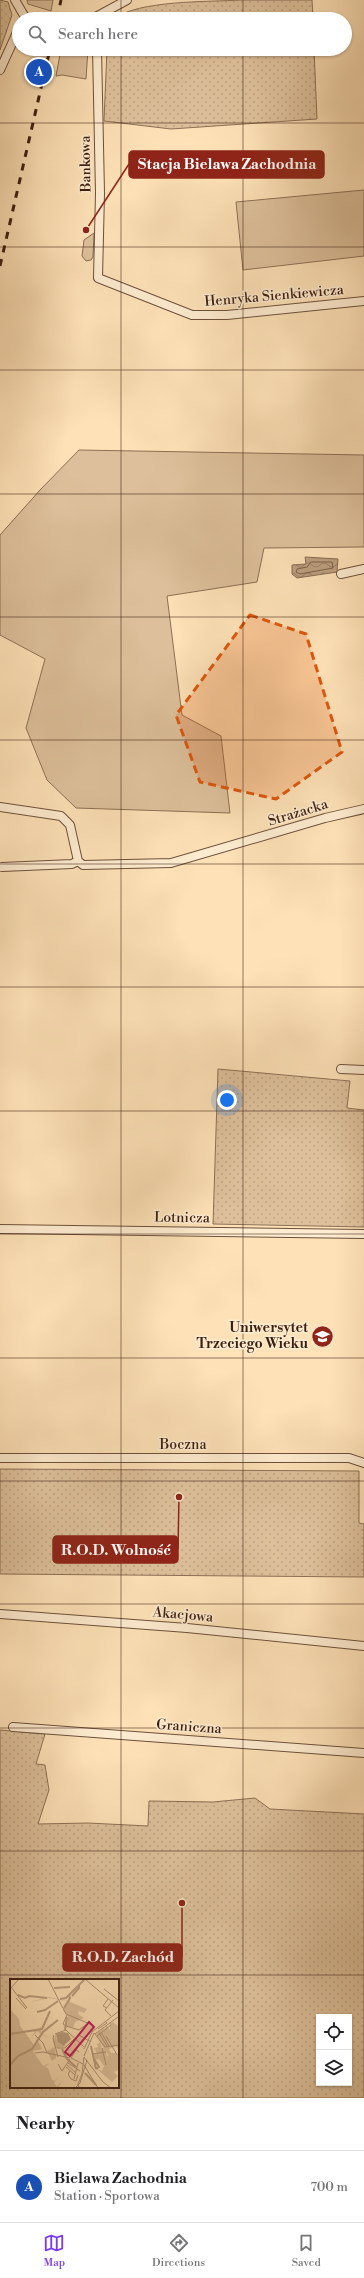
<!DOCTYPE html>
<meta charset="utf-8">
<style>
:root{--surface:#fff;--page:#f2f2f2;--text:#202124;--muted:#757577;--line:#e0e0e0;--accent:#7c3aed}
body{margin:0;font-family:"Libre Bodoni",serif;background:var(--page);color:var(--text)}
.controls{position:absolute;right:12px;bottom:12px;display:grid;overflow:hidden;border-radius:0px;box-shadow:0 1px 3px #0004}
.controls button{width:36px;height:36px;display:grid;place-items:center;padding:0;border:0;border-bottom:1px solid var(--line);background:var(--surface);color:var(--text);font:20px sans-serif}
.you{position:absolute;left:227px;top:1100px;width:14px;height:14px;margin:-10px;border:3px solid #fff;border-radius:50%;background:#1a73e8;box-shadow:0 0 0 6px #1a73e833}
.badge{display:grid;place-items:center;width:26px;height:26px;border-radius:50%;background:var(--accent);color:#fff;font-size:13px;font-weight:700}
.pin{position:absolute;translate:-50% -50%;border:2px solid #fff;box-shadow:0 1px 4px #0006}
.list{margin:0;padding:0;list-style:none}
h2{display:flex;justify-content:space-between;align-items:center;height:52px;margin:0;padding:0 16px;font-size:17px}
h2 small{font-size:13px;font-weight:400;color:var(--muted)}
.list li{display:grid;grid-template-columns:26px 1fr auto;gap:12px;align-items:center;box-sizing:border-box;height:72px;padding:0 16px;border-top:1px solid var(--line)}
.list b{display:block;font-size:15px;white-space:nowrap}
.list p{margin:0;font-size:13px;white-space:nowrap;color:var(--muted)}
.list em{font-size:13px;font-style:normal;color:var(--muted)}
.icon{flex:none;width:22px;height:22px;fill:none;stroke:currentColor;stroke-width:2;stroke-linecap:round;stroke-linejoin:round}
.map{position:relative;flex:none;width:364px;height:2098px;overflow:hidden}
.search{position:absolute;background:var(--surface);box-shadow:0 1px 3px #0004;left:12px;right:12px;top:12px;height:44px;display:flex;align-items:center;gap:10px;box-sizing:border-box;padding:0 14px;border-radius:22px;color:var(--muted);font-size:15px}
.sheet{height:124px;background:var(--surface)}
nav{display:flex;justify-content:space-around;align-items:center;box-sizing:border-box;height:56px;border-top:1px solid var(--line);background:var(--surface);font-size:11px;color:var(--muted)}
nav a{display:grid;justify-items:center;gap:2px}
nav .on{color:var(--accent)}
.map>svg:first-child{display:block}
.grass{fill:#ddc09b;stroke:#8d7056}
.garden{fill:url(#garden-dots);stroke:#8d7056;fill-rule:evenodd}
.water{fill:url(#water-waves);stroke:#896c53}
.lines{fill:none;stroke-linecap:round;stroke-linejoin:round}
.shore{stroke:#7c5f48;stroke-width:1}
.minor-casing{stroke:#6d503b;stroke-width:10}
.minor{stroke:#feecd0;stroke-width:8}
.rail{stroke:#3d1f12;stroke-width:3;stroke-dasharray:7 7;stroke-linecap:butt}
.marked{fill:#df560c;fill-opacity:0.2;stroke:#df560c;stroke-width:3;stroke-dasharray:8 5;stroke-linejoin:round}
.grid{fill:none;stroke:#3d1f12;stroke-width:1;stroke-opacity:0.55}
.labels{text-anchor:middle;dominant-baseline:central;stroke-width:3;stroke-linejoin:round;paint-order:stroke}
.street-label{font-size:14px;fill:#3d1f12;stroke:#feecd0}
.poi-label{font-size:14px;font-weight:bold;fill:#3d1f12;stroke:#feecd0;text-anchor:end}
.inset-river{fill:none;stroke:#bc9f7f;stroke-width:2}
.inset-road{fill:none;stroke:#b19375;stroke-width:1}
.view{fill:#c2185b;fill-opacity:0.15;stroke:#c2185b;stroke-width:2}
.inset-edge{fill:none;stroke:#3d1f12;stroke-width:2}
.leader{fill:none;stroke:#8f2418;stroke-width:1.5}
.callout-dot{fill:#8f2418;stroke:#feecd0;stroke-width:1.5}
.callout{fill:#8f2418;stroke:#8f2418;stroke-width:1.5}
.callout-label{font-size:15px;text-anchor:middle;font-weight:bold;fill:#fff}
</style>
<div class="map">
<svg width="364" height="2098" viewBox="0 0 364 2098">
<defs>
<pattern id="garden-dots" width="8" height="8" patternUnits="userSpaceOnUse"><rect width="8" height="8" fill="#ddc09b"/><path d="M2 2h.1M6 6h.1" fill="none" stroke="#bfa584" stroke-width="1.8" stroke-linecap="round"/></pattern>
<pattern id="water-waves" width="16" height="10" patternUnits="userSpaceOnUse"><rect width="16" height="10" fill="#bc9f7f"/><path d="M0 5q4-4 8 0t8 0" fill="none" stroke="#9a8167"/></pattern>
</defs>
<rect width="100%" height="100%" fill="#fee1b7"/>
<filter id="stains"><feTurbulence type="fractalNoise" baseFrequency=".005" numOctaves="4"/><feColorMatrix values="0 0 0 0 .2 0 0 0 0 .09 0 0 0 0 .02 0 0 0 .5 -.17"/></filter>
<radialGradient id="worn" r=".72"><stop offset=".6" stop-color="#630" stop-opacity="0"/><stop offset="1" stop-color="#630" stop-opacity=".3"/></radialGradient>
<!-- grass -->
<path class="grass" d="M27,0h26l-2,11 -23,-7z
M61,49h27l-2,30 -24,-4 -6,1z
M364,190v66l-121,14 -7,-68z
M94,233l-1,24 -2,3 -5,1 -4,-5 2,-16z
M79,450l285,5v92l-100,1 -7,34 -90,14 15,119 39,21 9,77 -154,-5 -29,-28 -21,-52 19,-69 -45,-24v-100l40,-45z"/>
<!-- garden -->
<path class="garden" d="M0,0l8,2 4,13 -12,35z
M241,0h71l1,19h-199c24,-19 95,-17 127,-19z
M107,49h207l3,70 -146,10 -67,-8z
M218,1069l132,12 -3,27 17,2v117l-151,-3z
M0,1469l359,2v52l5,1v53l-364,-3z
M0,1730l45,4 -9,30 9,1 4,25 -11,34 50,-1 60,3 1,-25 64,1 42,-4 15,11 94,5v284h-364zM11,1980h107v107h-107zM319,2017h30v66h-30z"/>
<!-- water -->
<path class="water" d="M305,557l33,2 -1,13 -40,6 -5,-4v-9l14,-1z"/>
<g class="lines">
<!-- shore -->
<path class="shore" d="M311,562h21l1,6 -33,6 -4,-2 1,-3 10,-2z"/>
<defs>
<path id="minor" d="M15,0l11,19
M35,19l10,-2 10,2
M92,19l35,-19
M97,49l3,144 -2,85 94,37h35l137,-14
M0,70l19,-42
M341,574l23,-5
M0,807l61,9 9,9 8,36
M2,867l70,-3 6,-3 5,4 88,-2 154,-45 39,-9
M341,1069l23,1
M0,1229l364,5
M0,1458h349l15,5
M0,1614l187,14 177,18
M13,1727l351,26"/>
</defs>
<!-- minor casing -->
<use href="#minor" class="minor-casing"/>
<!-- minor -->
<use href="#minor" class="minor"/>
<!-- rail -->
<path class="rail" d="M57,19l4,-19
M0,266l50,-217"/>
</g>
<!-- marked area -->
<path class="marked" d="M250,615l56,19 36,118 -66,47 -76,-17 -24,-67z"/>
<!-- grid -->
<path class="grid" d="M121,0v19M243,0v19M121,49v2049M243,49v2049M0,123h364M0,247h364M0,370h364M0,494h364M0,617h364M0,740h364M0,864h364M0,987h364M0,1111h364M0,1234h364M0,1358h364M0,1481h364M0,1604h364M0,1728h364M0,1851h364M0,1975h364"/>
<!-- icons -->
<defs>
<symbol id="university-disc" viewBox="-11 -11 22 22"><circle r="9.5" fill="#8f2418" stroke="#feecd0"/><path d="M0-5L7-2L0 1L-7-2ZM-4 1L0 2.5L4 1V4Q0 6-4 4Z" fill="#fff"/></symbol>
</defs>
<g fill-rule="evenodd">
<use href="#university-disc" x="310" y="1324" width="25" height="25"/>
</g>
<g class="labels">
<!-- street labels -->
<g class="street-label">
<text transform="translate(86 164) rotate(-91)">Bankowa</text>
<text transform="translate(274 296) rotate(-5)">Henryka Sienkiewicza</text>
<text transform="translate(298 813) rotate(-17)">Strażacka</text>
<text transform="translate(182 1218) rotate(1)">Lotnicza</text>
<text x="183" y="1445">Boczna</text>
<text transform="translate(183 1615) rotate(5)">Akacjowa</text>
<text transform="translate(189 1727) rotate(4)">Graniczna</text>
</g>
<!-- poi labels -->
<g class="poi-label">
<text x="308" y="1328">Uniwersytet<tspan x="308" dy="16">Trzeciego Wieku</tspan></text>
</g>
</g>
<!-- overview -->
<g transform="translate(10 1979)">
<rect width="109" height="109" fill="#fee1b7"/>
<path d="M12,16l8,7 19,-5 19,4 2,-2v3l17,7 -3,4 -5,-2 -1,3 6,4 -9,4 -2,6 -6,-2 1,-10 -5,-6 4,-9 -18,-3 -19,4zM103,43l6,5v22l-3,-3 -7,3 2,4h4l-6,3 -9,-14 -3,2 3,-2 -4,-8 7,-6 2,2 1,-5 4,5v-7z" fill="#ddc09b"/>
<path d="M0,30l9,10 1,7 14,19 3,-6 4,-5 -4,-3 -4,5h-1l3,-4 -2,-1 9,-4 6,-10 -8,13 2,2 9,-8 2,1 -11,8 7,6 -7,-5 -5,5 5,10 -9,2 10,15 7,-3 -5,4 3,1 4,12 3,1 5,-5 -6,7 3,4 2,-3 3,-3 -4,7h-48zM105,74l4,2v15l-6,2 -5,-7 -1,-9z" fill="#ddc09b"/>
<path d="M46,55l1,6 6,1 -3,2 7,3 -12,2 1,10 -4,3 -5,-10 8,-4 -2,-6z" fill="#ddc09b"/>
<path d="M90,63l2,6h3l4,19 9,9 -6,6 -15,-13 5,2 2,-5 -5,-7 -4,1 -2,-6h4l-3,-6 4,-1 -1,-3z" fill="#ddc09b"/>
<path d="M52,53l6,1 3,6 -9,8 1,-2 -5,-3 -2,-8z" fill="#bc9f7f"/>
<path class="inset-river" d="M44,9l16,-1M8,16l7,3 4,-2 18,2M62,17l7,-8v-3M50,20l6,-1 18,-18M54,29l6,-10 -1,-3M27,33l8,-2 13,-9M55,51l2,-13M0,55l32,-5 8,-18M81,67l5,23M52,70l5,10 9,8M84,80l5,8 -3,2M0,86l8,-9 14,-7 11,-17 15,-12M75,94l11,12"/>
<path class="inset-road" d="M38,0l18,35 24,10M75,0l34,29M1,8l16,21M0,10l9,-10M94,10l15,12M6,19l10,11M97,29l-4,-2 5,-7M57,36l-4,9 3,2 13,4 8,-6M101,37l-6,-6 8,-10M88,50l9,-6 -2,-2M82,53l27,-21M91,53l8,14M89,54l8,13M45,55l11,-4 18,17M85,55l23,-17M25,56l8,8 4,10M44,56l-1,3 5,19M69,56l12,7M87,57l14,-11M96,57l11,19M47,69h8l9,-9M92,69l4,17M74,70l8,-17M25,74l8,-1 27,6M82,75l14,-2M74,77l10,-23 11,14 14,-2M74,78l19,25 8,6M61,79l12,6M61,79l5,-8 3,2M58,84l12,8M48,85l4,7 8,-12M57,86l9,8M74,86l14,23M56,88l9,8M60,92l-2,3 3,5 5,2 2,-6M64,100l4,-16M65,109l5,-5 7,-23M69,109l-1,-4 4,-10 2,-17"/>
<path class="view" d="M79,43l5,5 -24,29 -5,-4z"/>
<rect width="109" height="109" class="inset-edge"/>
</g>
<!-- callouts -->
<path class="leader" d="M86 230L129 164M179 1497L178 1549M182 1903L182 1957"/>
<g class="callout-dot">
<circle cx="86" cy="230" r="4"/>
<circle cx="179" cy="1497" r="4"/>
<circle cx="182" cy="1903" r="4"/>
</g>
<g class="callout">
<rect x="129" y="151" width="195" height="27" rx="4"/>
<rect x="53" y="1536" width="125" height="27" rx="4"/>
<rect x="63" y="1944" width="119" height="27" rx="4"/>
</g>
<g class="callout-label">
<text x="227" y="169">Stacja Bielawa Zachodnia</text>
<text x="116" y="1555">R.O.D. Wolność</text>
<text x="123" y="1962">R.O.D. Zachód</text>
</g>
<rect width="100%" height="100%" filter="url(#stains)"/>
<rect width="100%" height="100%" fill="url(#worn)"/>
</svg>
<div class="controls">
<button><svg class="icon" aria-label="locate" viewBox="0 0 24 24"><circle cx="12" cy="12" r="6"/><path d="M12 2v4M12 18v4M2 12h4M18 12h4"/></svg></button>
<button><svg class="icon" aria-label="layers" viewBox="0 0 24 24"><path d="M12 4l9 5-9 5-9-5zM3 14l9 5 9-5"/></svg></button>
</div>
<div class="you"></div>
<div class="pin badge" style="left:39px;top:72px;background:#1a4fb4">A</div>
<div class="search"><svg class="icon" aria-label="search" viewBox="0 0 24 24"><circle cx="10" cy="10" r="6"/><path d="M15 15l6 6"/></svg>Search here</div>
</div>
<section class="sheet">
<h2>Nearby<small></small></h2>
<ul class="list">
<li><span class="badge" style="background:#1a4fb4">A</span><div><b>Bielawa Zachodnia</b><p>Station · Sportowa</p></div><em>700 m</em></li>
</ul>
</section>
<nav>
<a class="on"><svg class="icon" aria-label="map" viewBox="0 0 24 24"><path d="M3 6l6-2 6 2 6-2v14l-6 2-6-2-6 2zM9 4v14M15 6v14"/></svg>Map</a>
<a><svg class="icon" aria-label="directions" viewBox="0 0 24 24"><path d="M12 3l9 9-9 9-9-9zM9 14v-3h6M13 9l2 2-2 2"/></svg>Directions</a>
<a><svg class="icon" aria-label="saved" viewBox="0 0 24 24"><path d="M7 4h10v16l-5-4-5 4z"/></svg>Saved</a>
</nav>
